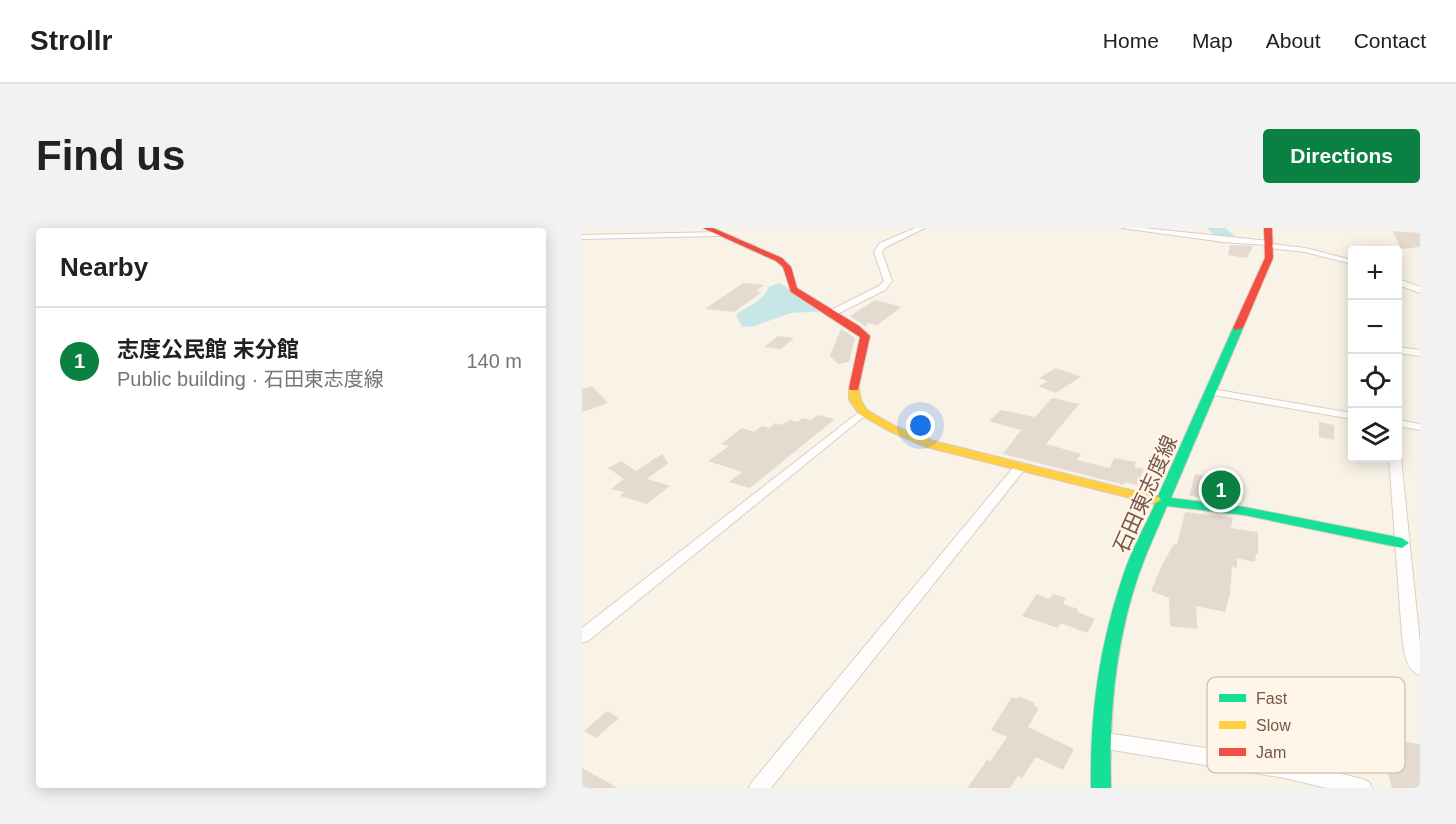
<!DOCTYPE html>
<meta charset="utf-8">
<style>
:root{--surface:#fff;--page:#f2f2f2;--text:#202124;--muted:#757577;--line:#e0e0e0;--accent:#0b8043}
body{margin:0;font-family:Arial,"Noto Sans JP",sans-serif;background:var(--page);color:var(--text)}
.controls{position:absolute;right:18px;top:18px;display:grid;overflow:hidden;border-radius:6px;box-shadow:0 3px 15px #0003}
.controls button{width:54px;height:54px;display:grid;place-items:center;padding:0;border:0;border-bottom:2px solid var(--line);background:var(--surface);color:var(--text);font:30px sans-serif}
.you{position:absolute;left:339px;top:198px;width:21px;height:21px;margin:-15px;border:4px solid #fff;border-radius:50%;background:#1a73e8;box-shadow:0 0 0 9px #1a73e833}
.badge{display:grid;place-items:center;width:39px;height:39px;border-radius:50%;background:var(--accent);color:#fff;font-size:20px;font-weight:700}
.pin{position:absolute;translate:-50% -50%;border:3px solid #fff;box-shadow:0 2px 6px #0006}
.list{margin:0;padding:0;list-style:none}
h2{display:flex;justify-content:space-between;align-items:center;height:78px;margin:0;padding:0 24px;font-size:26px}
h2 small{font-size:20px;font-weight:400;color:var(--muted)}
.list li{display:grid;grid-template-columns:39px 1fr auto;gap:18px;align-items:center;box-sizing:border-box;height:108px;padding:0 24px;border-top:2px solid var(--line)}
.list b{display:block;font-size:22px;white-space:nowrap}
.list p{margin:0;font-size:20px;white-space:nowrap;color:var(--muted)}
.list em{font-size:20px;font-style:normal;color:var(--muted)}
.icon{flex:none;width:33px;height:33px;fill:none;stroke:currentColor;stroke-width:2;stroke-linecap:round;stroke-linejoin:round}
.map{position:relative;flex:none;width:838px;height:560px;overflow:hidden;border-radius:6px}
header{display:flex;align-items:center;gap:36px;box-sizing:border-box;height:84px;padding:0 30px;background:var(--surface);border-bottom:2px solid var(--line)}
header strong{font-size:28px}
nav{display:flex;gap:33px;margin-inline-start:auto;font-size:21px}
.intro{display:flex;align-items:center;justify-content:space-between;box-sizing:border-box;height:144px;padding:0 36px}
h1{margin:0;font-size:42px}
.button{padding:15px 27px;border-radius:6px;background:var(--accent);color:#fff;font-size:21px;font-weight:700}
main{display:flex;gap:36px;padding:0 36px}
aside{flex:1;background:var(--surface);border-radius:6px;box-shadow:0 3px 15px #0003}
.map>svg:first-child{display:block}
.water{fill:#c8e6e8}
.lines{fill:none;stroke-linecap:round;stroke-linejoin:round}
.river{fill:#c8e6e8;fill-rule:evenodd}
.building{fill:#e4dacf}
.street-casing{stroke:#d9cfc5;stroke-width:2}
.fast-casing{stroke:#d8cec4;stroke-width:2}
.slow-casing{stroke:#d8cec4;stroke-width:2}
.jam-casing{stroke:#d8cec4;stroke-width:2}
.street{fill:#fefdfb;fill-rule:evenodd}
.fast{fill:#16e098;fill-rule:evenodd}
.slow{fill:#ffcf43;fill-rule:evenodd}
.jam{fill:#f24e42;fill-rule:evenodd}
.labels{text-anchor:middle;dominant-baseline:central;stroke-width:5;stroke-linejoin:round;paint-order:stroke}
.street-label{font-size:21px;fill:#775746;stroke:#fff6e9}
.key{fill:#fff6e9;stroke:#d6c6b8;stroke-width:1.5}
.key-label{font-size:16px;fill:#775746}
</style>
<header>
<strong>Strollr</strong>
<nav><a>Home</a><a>Map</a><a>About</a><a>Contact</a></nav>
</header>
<div class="intro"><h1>Find us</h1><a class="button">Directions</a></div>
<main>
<aside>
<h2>Nearby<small></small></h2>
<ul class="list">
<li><span class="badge">1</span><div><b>志度公民館 末分館</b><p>Public building · 石田東志度線</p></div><em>140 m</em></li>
</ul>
</aside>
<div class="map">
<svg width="838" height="560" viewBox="0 0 838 560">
<rect width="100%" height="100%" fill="#f8f2e7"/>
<!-- water -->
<path class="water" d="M197,55l49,28 -37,2 -37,13 -12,1 -6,-12c15,-11 24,-12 33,-28z"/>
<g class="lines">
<!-- river -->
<path class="river" d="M624,0h19l12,10 -8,5 -6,-2z"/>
</g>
<!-- building -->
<path class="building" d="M811,3l27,2v14l-19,2z
M648,17l23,1 -6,12 -19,-3z
M161,55l21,2 -8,6 6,1 -28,20 -29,-3z
M293,72l27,7 -25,18 -10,-2 -1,4 -16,-11z
M259,101l14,9 -6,24 -11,2 -8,-8z
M196,108l16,2 -13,11 -17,-2z
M474,140l25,9 -26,16 -16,-7 9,-5 -9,-3z
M10,158l16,17 -26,9v-23z
M470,170l27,6 -33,40 35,10 -4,6 33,8 4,-10 22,4 -2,5 10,2 -7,16 -12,-3 -1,3 -121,-31 18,-24 -32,-9 12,-11 34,7z
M236,187l17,4 -85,69 -21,-6 13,-10 -34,-11 21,-15 -8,-2 21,-16 12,4 8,-6 7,2 6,-5 7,2 8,-5 7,2 6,-4 8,2z
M737,194l15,3v15l-15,-3z
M80,226l6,9 -21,16 23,7 -23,18 -27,-8 4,-4 -13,-3 13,-10 -16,-11 13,-7 15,10z
M613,246l45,9 -4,19 -47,-6z
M603,284l48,6 -2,10 27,4v22h-2l-1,8 -18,-4v10l-5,-1 -2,26 -5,19 -29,-6 1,23 -27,-3 -1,-28 -18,-7 11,-26 12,-21 3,1z
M455,366l12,5 4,-5 13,4 -3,6 15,5 -1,3 18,7 -8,14 -26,-10 -3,5 -36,-12z
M436,468l17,7 -1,3 5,2 -11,19 46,22 -11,21 -27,-13 -14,21 -4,-2 -8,12h-43l20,-28 3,2 17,-25 -16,-7 21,-33 5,2z
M25,483l12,7 -23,20 -12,-7z
M797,510l41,6v44h-28z
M0,540l36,20h-36z"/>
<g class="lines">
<defs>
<path id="street" d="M333,0h10l-39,19 -4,5 10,29 -7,9 -50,25h-6v-4l50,-25 5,-5 -10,-29 6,-9z
M540,0h21l126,13 3,3 33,4 47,12v4l-47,-12 -35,-4 -3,-3 -44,-3z
M138,4v4h-3l-135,3v-4z
M816,51l22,8v6l-22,-8z
M816,119l22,3v6l-22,-3z
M630,161l140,24v6l-144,-25 -1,-2z
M281,181l4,1v4l-279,227 -6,2v-15z
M816,192l22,4v6l-22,-4z
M816,227l3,3 19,186v31c-16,-6 -16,-26 -18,-40l-13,-177h9z
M439,234l6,4 -2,3 -254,319h-22l3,-6 265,-319z
M518,504l185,28 77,19 7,3 3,6h-46l-41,-10 -185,-30 -7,-2 -2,-6 2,-6z"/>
<path id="fast" d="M656,97l5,3 -72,170 73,9 158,31 7,5 -7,5 -158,-33 -77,-9c-9,22 -20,45 -28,68 -24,69 -30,142 -28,214h-20c-1,-75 8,-141 32,-212 8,-25 21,-48 32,-72l-8,-4 2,-3 9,-1 75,-168z"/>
<path id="slow" d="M272,157l5,3 2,12 6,10 30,17 37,14 225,56 2,3 -7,4 -228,-57 -37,-16 -30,-17 -10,-14v-12z"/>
<path id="jam" d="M121,0h10l69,30 9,9 6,21 62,38 11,10 -12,54h-8l-1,-2 11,-51 -69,-45 -8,-25 -7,-6z
M682,0h8l1,30 -30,70 -8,2 -2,-2 32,-70z"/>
</defs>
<!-- street casing -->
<use href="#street" class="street-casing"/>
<!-- fast casing -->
<use href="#fast" class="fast-casing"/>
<!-- slow casing -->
<use href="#slow" class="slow-casing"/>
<!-- jam casing -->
<use href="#jam" class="jam-casing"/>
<!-- street -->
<use href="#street" class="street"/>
<!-- fast -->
<use href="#fast" class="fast"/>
<!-- slow -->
<use href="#slow" class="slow"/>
<!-- jam -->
<use href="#jam" class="jam"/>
</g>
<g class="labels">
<!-- street labels -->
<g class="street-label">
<text transform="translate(563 266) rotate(-66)">石田東志度線</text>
</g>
</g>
<!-- legend -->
<rect x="625" y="449" width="198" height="96" rx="9" class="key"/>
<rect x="637" y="466" width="27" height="8" fill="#16e098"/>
<rect x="637" y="493" width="27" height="8" fill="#ffcf43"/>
<rect x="637" y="520" width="27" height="8" fill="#f24e42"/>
<g class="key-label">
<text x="674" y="476">Fast</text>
<text x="674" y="503">Slow</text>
<text x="674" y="530">Jam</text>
</g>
</svg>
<div class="controls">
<button>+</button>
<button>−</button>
<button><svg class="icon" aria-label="locate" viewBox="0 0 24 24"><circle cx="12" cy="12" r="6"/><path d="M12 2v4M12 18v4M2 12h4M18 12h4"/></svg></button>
<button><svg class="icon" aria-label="layers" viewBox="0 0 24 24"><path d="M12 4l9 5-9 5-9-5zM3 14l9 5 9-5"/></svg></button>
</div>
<div class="you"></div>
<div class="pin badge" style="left:639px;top:262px">1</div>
</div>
</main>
